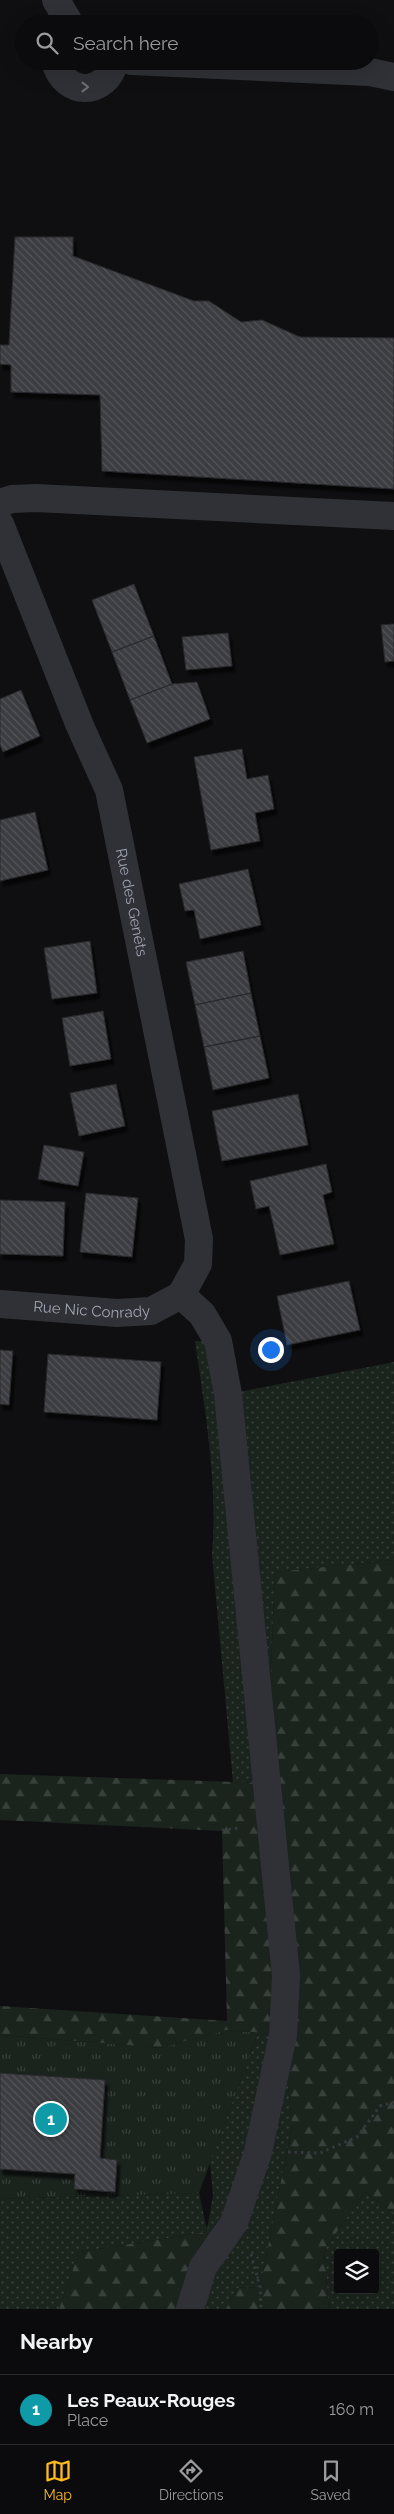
<!DOCTYPE html>
<meta charset="utf-8">
<style>
:root{--surface:#0b0b0d;--page:#141416;--text:#f1f3f6;--muted:#9a9b9d;--line:#2b2b2e;--accent:#fbba1d}
body{margin:0;font-family:Raleway,sans-serif;background:var(--page);color:var(--text)}
.controls{position:absolute;right:15px;bottom:15px;display:grid;overflow:hidden;border-radius:5px;box-shadow:0 5px 20px #0002}
.controls button{width:45px;height:45px;display:grid;place-items:center;padding:0;border:0;border-bottom:1px solid var(--line);background:var(--surface);color:var(--text);font:25px sans-serif}
.you{position:absolute;left:270px;top:1349px;width:18px;height:18px;margin:-12px;border:4px solid #fff;border-radius:50%;background:#1a73e8;box-shadow:0 0 0 8px #1a73e833}
.badge{display:grid;place-items:center;width:32px;height:32px;border-radius:50%;background:var(--accent);color:#fff;font-size:16px;font-weight:700}
.pin{position:absolute;translate:-50% -50%;border:2px solid #fff;box-shadow:0 1px 5px #0006}
.list{margin:0;padding:0;list-style:none}
h2{display:flex;justify-content:space-between;align-items:center;height:65px;margin:0;padding:0 20px;font-size:21px}
h2 small{font-size:16px;font-weight:400;color:var(--muted)}
.list li{display:grid;grid-template-columns:32px 1fr auto;gap:15px;align-items:center;box-sizing:border-box;height:70px;padding:0 20px;border-top:1px solid var(--line)}
.list b{display:block;font-size:19px;white-space:nowrap}
.list p{margin:0;font-size:16px;white-space:nowrap;color:var(--muted)}
.list em{font-size:16px;font-style:normal;color:var(--muted)}
.icon{flex:none;width:28px;height:28px;fill:none;stroke:currentColor;stroke-width:2;stroke-linecap:round;stroke-linejoin:round}
.map{position:relative;flex:none;width:394px;height:2309px;overflow:hidden}
.search{position:absolute;background:var(--surface);box-shadow:0 5px 20px #0002;left:15px;right:15px;top:15px;height:55px;display:flex;align-items:center;gap:12px;box-sizing:border-box;padding:0 18px;border-radius:28px;color:var(--muted);font-size:19px}
.sheet{height:135px;background:var(--surface)}
nav{display:flex;justify-content:space-around;align-items:center;box-sizing:border-box;height:70px;border-top:1px solid var(--line);background:var(--surface);font-size:14px;color:var(--muted)}
nav a{display:grid;justify-items:center;gap:2px}
nav .on{color:var(--accent)}
.map>svg:first-child{display:block}
.grass{fill:url(#grass-dots);fill-rule:evenodd}
.forest{fill:url(#forest-firs)}
.park{fill:url(#park-tufts)}
.building{fill:url(#building-back-hatch);stroke:#29292d;filter:url(#shadow)}
.lines{fill:none;stroke-linecap:round;stroke-linejoin:round}
.path{stroke:#36383d;stroke-width:3;stroke-dasharray:2.5 4;stroke-linecap:butt}
.minor{stroke:#303136;stroke-width:28}
.oneway{stroke:#6d707a}
.labels{text-anchor:middle;dominant-baseline:central;stroke-width:4;stroke-linejoin:round;paint-order:stroke}
.street-label{font-size:15px;fill:#9fa4b2;stroke:#0a0a0c}
</style>
<div class="map">
<svg width="394" height="2309" viewBox="0 0 394 2309">
<defs>
<pattern id="grass-dots" width="8" height="8" patternUnits="userSpaceOnUse" patternTransform="scale(1.25)"><rect width="8" height="8" fill="#1b231d"/><path d="M2 2h.1M6 6h.1" fill="none" stroke="#39403b" stroke-width="1.8" stroke-linecap="round"/></pattern>
<pattern id="forest-firs" width="22" height="20" patternUnits="userSpaceOnUse" patternTransform="scale(1.25)"><rect width="22" height="20" fill="#1b231d"/><path d="M5 1l3.5 6h-7zM16 11l3.5 6h-7z" fill="#39403b"/></pattern>
<pattern id="park-tufts" width="24" height="20" patternUnits="userSpaceOnUse" patternTransform="scale(1.25)"><rect width="24" height="20" fill="#1b231d"/><path d="M3 7l-1-3M5 7V3M7 7l1-3M15 17l-1-3M17 17v-4M19 17l1-3" fill="none" stroke="#39403b"/></pattern>
<pattern id="building-back-hatch" width="6" height="6" patternUnits="userSpaceOnUse" patternTransform="scale(1.25)"><rect width="6" height="6" fill="#3b3c41"/><path d="M-1 5l2 2M0 0l6 6M5-1l2 2" fill="none" stroke="#54555a"/></pattern>
<filter id="shadow"><feDropShadow dx="3" dy="5.5" stdDeviation="1" flood-color="#0009"/></filter>
</defs>
<rect width="100%" height="100%" fill="#0f0f11"/>
<!-- grass -->
<path class="grass" d="M195,1341h23l10,53 166,-32v198l-119,12 -9,211 -33,-1 -21,-227c6,-72 -7,-143 -17,-214z
M258,2033l25,2 9,90 -32,162 -23,1 -11,21h-23v-42l4,-35 -128,20 -20,57h-59v-110l199,-6 8,37 6,-35 -3,-33z
M365,2192l29,21v96h-65l-5,-59zM338,2253h37v37h-37z"/>
<!-- forest -->
<path class="forest" d="M394,1560v653l-29,-21 -41,58 5,59h-103l11,-21 23,-1 32,-161 -9,-91 -56,-5 -66,18 -161,-13v-29l227,15 -5,-190 -222,-11v-46l266,9 9,-211z
M207,2232l-4,35v42h-144l20,-57z"/>
<!-- park -->
<path class="park" d="M227,2030l31,3 -59,160 -199,6v-164l161,13z"/>
<!-- building -->
<path class="building" d="M15,237h58v19l121,45h15l32,21 21,-2 38,17 94,1v151l-292,-18 -2,-76 -89,-3v-27l-11,-1v-19h9z
M134,584l20,52 -42,16 -20,-52z
M394,624v37l-9,1 -4,-37z
M228,633l4,33 -46,4 -4,-33z
M154,636l18,48 -42,16 -18,-48z
M197,682l13,37 -63,24 -17,-43 42,-16z
M21,690l19,46 -37,16 -3,-7v-46z
M242,749l5,30 21,-4 6,34 -19,4 5,28 -49,9 -17,-93z
M35,812l13,58 -48,11v-61z
M248,869l13,56 -61,14 -6,-29 -9,1 -6,-27z
M90,941l7,52 -45,6 -8,-51z
M243,951l8,42 -56,12 -9,-43z
M251,993l9,43 -56,11 -9,-42z
M103,1011l8,48 -41,7 -8,-48z
M260,1036l9,42 -56,12 -9,-43z
M116,1084l9,42 -46,10 -9,-43z
M298,1094l10,51 -86,16 -10,-50z
M44,1145l40,7 -6,34 -40,-7z
M326,1164l6,28 -9,3 11,49 -54,11 -11,-49 -13,3 -6,-28z
M86,1193l52,5 -6,59 -52,-5z
M0,1200l65,2 -2,54 -63,-2z
M349,1281l11,49 -73,15 -10,-49z
M0,1350l13,1 -4,54 -9,-1z
M48,1354l113,8 -4,58 -113,-8z
M0,2073l105,7 -5,78 17,2 -2,32 -41,-3 1,-15 -75,-5z"/>
<g class="lines">
<!-- path -->
<path class="path" d="M222,1830l18,-2
M288,2152l32,1 37,-16 23,-31 14,-4
M251,2254l9,33 1,22"/>
<!-- minor -->
<g class="minor">
<path d="M56,0l14,24"/>
<path d="M55,61c9,36 51,36 60,0"/>
<path d="M132,61l238,11 24,5"/>
<path d="M0,503l12,-4 24,-1 358,18"/>
<path id="s1" d="M0,524l80,202 29,64 90,449 -1,25 -17,31"/>
<path d="M181,1295l21,19 16,27 10,53 58,582 -3,59 -25,117 -24,71 -31,44 -13,42"/>
<path id="s2" d="M0,1304l117,9 34,-2 30,-16"/>
</g>
</g>
<!-- one-way arrows -->
<defs><path id="oneway-chevron" d="M-2-3.5L2.5 0L-2 3.5" fill="none" stroke-width="1.6" stroke-linecap="round" stroke-linejoin="round" transform="scale(1.25)"/></defs>
<use class="oneway" href="#oneway-chevron" transform="translate(85 87)"/>
<g class="labels">
<!-- street labels -->
<g class="street-label">
<text stroke="none"><textPath href="#s1" startOffset="402">Rue des Genêts</textPath></text>
<text stroke="none"><textPath href="#s2" startOffset="92">Rue Nic Conrady</textPath></text>
</g>
</g>
</svg>
<div class="controls">
<button><svg class="icon" aria-label="layers" viewBox="0 0 24 24"><path d="M12 4l9 5-9 5-9-5zM3 14l9 5 9-5"/></svg></button>
</div>
<div class="you"></div>
<div class="pin badge" style="left:51px;top:2119px;background:#0f9aa8">1</div>
<div class="search"><svg class="icon" aria-label="search" viewBox="0 0 24 24"><circle cx="10" cy="10" r="6"/><path d="M15 15l6 6"/></svg>Search here</div>
</div>
<section class="sheet">
<h2>Nearby<small></small></h2>
<ul class="list">
<li><span class="badge" style="background:#0f9aa8">1</span><div><b>Les Peaux-Rouges</b><p>Place</p></div><em>160 m</em></li>
</ul>
</section>
<nav>
<a class="on"><svg class="icon" aria-label="map" viewBox="0 0 24 24"><path d="M3 6l6-2 6 2 6-2v14l-6 2-6-2-6 2zM9 4v14M15 6v14"/></svg>Map</a>
<a><svg class="icon" aria-label="directions" viewBox="0 0 24 24"><path d="M12 3l9 9-9 9-9-9zM9 14v-3h6M13 9l2 2-2 2"/></svg>Directions</a>
<a><svg class="icon" aria-label="saved" viewBox="0 0 24 24"><path d="M7 4h10v16l-5-4-5 4z"/></svg>Saved</a>
</nav>
